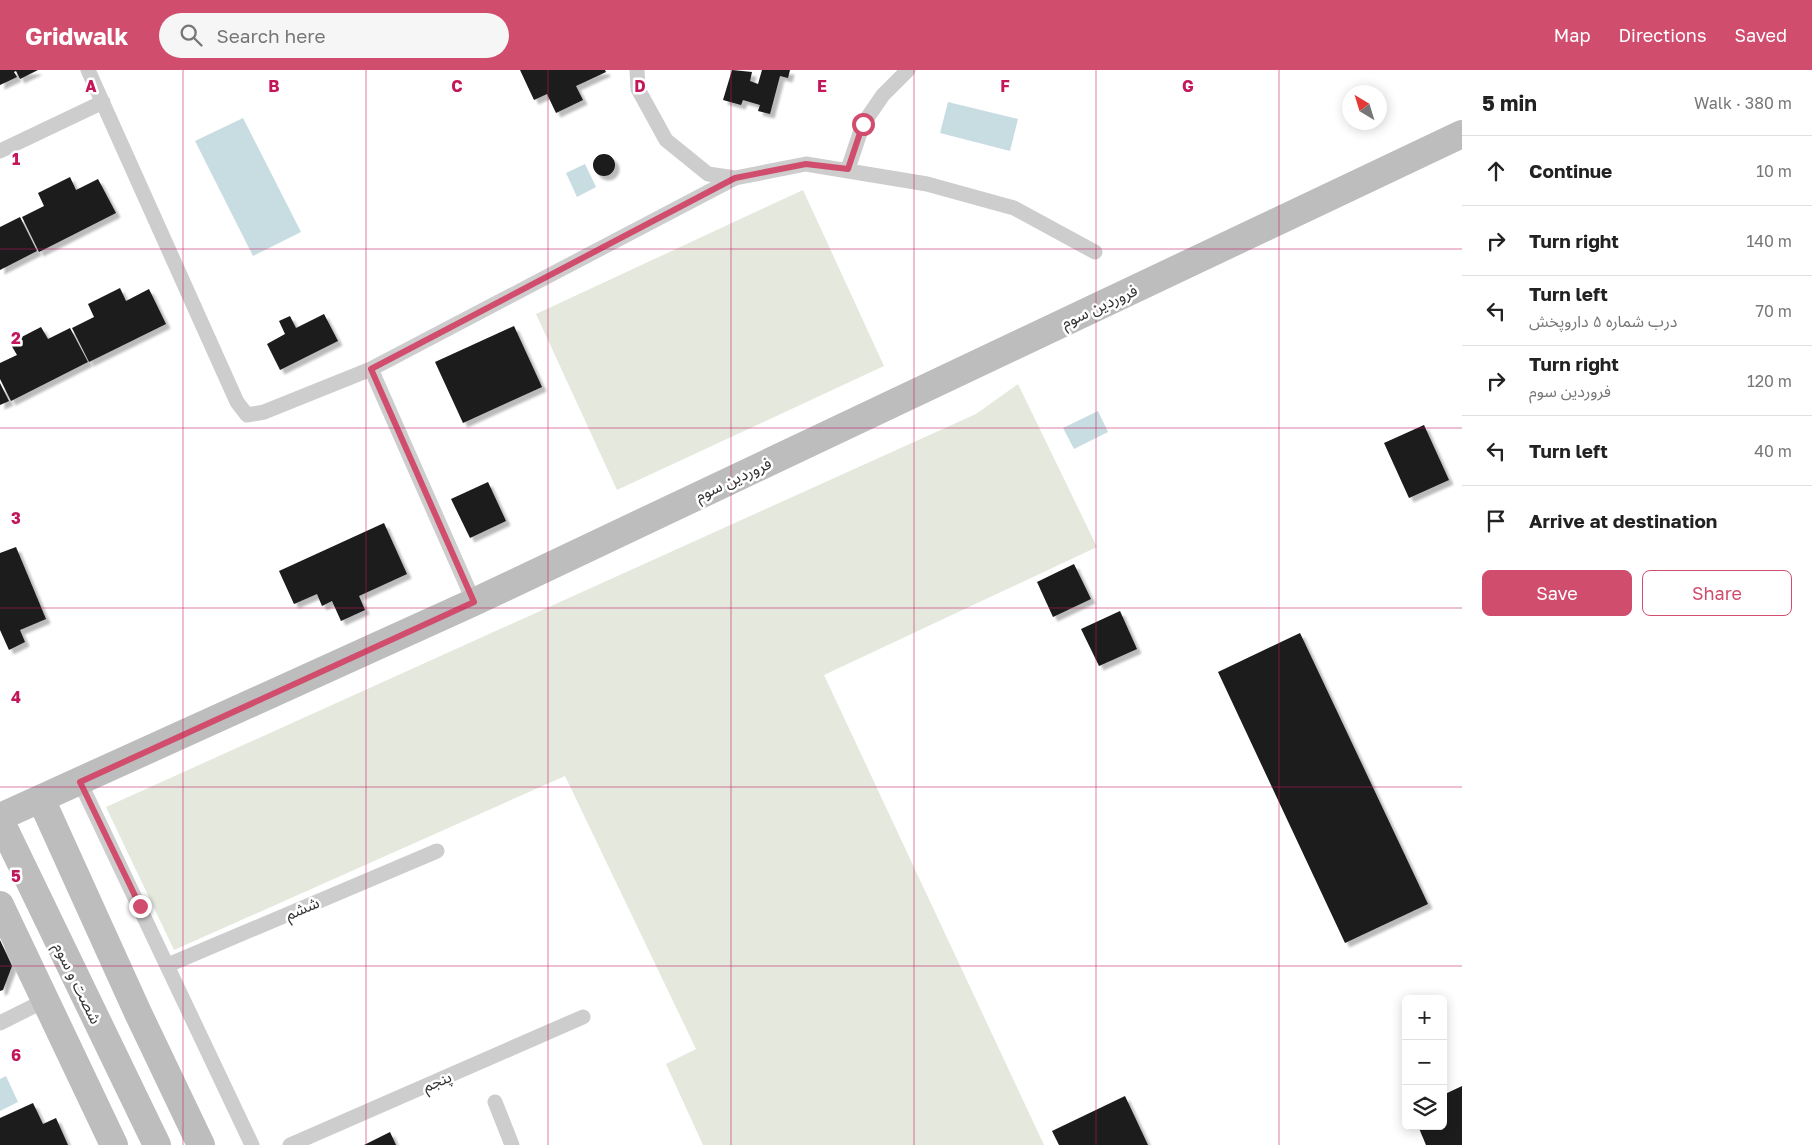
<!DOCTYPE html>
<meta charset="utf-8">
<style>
:root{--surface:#fff;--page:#f6f6f6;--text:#222;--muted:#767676;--line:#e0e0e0;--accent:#d14d6d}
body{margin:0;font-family:"Golos Text","Noto Sans Arabic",sans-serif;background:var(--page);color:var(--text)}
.controls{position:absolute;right:15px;bottom:15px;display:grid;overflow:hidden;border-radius:8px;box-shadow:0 2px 12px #0003}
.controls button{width:45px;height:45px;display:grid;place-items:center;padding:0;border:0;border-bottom:1px solid var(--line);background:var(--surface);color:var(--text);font:25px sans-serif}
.compass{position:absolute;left:1342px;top:15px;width:45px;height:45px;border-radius:50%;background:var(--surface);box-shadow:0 2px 12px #0003;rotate:322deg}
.stop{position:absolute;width:15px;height:15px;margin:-11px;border:4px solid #d14d6d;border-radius:50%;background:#fff}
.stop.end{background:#d14d6d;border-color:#fff;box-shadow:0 1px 5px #0008}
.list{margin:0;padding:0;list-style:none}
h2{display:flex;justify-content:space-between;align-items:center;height:65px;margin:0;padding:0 20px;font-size:21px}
h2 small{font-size:16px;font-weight:400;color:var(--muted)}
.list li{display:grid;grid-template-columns:32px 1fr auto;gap:15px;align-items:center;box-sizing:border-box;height:70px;padding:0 20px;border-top:1px solid var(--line)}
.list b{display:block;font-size:19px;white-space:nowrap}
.list p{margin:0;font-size:16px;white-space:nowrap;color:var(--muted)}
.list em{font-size:16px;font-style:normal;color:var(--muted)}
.actions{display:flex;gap:10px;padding:15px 20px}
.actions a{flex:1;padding:11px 0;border:1px solid var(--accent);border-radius:8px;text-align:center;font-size:18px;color:var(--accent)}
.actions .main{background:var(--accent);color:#fff}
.icon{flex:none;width:28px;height:28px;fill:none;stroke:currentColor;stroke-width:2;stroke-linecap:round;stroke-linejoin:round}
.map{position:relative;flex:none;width:1462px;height:1075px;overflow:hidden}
header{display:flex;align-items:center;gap:30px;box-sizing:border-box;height:70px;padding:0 25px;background:var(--accent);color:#fff}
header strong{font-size:24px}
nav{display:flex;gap:28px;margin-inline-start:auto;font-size:18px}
.search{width:350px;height:45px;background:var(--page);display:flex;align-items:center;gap:12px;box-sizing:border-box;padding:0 18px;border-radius:28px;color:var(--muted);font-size:19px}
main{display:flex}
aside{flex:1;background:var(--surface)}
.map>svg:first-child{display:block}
.green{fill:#e4e8dd}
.water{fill:#c7dde2}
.building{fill:#1a1a1a;filter:url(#shadow)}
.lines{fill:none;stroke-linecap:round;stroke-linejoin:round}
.lane{stroke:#cdcdcd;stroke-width:15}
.secondary{stroke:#bdbdbd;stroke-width:28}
.route{stroke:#d14d6d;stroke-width:6}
.grid{fill:none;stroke:#c2185b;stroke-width:1;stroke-opacity:0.55}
.labels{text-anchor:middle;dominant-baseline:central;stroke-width:5;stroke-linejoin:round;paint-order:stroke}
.street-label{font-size:16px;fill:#333;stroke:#fff}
.grid-label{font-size:16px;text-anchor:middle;font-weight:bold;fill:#c2185b;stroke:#fff;stroke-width:5;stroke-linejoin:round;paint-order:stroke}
</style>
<header>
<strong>Gridwalk</strong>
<div class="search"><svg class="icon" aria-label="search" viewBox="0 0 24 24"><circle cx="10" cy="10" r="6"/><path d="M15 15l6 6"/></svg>Search here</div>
<nav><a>Map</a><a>Directions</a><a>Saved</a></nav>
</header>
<main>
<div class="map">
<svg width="1462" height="1075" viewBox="0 0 1462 1075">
<defs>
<filter id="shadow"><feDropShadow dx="4.5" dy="4.5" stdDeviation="1" flood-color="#0004"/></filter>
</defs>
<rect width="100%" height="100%" fill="#fff"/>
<!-- green -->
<path class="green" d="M803,120l81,176 -267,124 -81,-176z
M1018,314l79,163 -273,128 220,470h-341l-37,-81 30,-15 -131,-273 -391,174 -68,-143 870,-393z"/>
<!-- water -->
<path class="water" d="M948,32l70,17 -8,32 -70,-18z
M243,48l58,114 -48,24 -58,-115z
M585,94l11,23 -19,10 -11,-24z
M1098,341l10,21 -34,17 -11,-21z
M6,1006l12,26 -18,9v-32z"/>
<!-- building -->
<path class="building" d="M0,0h38l-18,9 -4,-8 -2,1 3,5 -17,8z
M520,0h85l1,2 -30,14 7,14 -27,13 -9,-19 -13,6z
M732,0l20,2 -2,9 8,3 4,-14h28l-2,8 -8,-2 -10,38 -12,-3 2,-6 -17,-5 -2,5 -18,-5z
M593 95a11 11 0 1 1 22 0a11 11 0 1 1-22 0Z
M70,107l6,13 22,-11 18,34 -77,39 -17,-35 22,-11 -6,-13z
M20,147l17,34 -37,19v-43z
M120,218l6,13 23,-12 17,35 -77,38 -17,-34 22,-11 -6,-13z
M324,244l14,27 -58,29 -13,-26 18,-10 -6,-13 11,-5 6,12z
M514,256l28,61 -79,36 -28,-61z
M41,257l7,12 22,-11 18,34 -77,39 -11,-22v-16l17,-8 -7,-12z
M0,313l9,18 -9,4z
M1424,355l25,55 -40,18 -25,-55z
M488,412l18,39 -36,17 -19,-39z
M384,453l23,51 -48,22 6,14 -24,11 -9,-20 -10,5 -5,-12 -23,10 -15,-33z
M16,477l30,72 -26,11 5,12 -16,8 -9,-20v-77z
M1074,494l17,35 -38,18 -16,-35z
M1120,541l17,38 -38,17 -18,-37z
M1300,563l128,271 -83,39 -127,-271z
M0,870l12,26 -9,24 -3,1z
M1462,1016v59h-36l-8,-19h25v-31z
M1125,1026l23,49h-89l-7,-14z
M33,1033l10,21 13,-6 12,27h-68v-27z
M390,1062l6,13h-32z"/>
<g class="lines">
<!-- lane -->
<path class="lane" d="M88,0l149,332 10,13 17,-3 107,-43 364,-191
M637,0l1,19 28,51 42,34 27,4 71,-14 121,20 87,24 81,44
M0,81l103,-49
M848,99l15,-45 20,-29 25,-25
M371,299l103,233
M80,712l172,363
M168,895l269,-114
M0,953l44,-22
M495,1032l17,43
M290,1075l293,-128"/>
<!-- secondary -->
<path class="secondary" d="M41,729l97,214 63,132
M0,747l474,-215 988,-468
M0,750l157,325
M0,835l114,240"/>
</g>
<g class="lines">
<!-- route -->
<path class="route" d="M140,836l-60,-124 394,-180 -103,-233 364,-191 71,-14 42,5 15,-45"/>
</g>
<!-- grid -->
<path class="grid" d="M183,0v1075M366,0v1075M548,0v1075M731,0v1075M914,0v1075M1096,0v1075M1279,0v1075M0,179h1462M0,358h1462M0,538h1462M0,717h1462M0,896h1462"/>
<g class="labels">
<!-- street labels -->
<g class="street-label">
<text transform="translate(1099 236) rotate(-25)">فروردین سوم</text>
<text transform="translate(733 409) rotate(-25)">فروردین سوم</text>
<text transform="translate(302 838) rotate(-23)">ششم</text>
<text transform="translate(78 913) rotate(64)">شصت و سوم</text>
<text transform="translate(437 1011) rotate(-23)">پنجم</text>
</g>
</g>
<g class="grid-label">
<text x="91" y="22">A</text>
<text x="274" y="22">B</text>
<text x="457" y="22">C</text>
<text x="640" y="22">D</text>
<text x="822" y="22">E</text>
<text x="1005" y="22">F</text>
<text x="1188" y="22">G</text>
<text x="16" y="95">1</text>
<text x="16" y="274">2</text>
<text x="16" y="454">3</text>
<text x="16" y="633">4</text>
<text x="16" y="812">5</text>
<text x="16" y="991">6</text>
</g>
</svg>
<div class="controls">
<button>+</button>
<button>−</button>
<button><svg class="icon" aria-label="layers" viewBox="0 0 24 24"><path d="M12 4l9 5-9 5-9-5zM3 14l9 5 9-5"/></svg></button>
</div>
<svg class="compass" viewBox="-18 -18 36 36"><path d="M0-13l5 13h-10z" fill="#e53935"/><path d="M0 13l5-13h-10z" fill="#767676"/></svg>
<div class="stop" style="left:863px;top:54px"></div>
<div class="stop end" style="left:140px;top:836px"></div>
</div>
<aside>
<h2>5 min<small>Walk · 380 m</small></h2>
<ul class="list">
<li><svg class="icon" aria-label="ahead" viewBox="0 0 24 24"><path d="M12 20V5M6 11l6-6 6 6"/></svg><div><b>Continue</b></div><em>10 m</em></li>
<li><svg class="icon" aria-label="right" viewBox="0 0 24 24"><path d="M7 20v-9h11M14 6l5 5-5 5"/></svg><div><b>Turn right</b></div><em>140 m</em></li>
<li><svg class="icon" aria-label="left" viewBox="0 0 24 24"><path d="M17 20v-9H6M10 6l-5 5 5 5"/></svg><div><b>Turn left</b><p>درب شماره ۵ داروپخش</p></div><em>70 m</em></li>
<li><svg class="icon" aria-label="right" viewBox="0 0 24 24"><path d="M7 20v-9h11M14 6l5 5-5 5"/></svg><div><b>Turn right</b><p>فروردین سوم</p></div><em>120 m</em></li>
<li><svg class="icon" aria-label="left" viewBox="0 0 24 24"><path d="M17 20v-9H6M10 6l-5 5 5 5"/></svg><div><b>Turn left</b></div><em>40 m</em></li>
<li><svg class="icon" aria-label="arrive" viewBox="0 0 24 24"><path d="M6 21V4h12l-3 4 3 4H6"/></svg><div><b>Arrive at destination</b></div></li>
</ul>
<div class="actions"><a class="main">Save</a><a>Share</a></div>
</aside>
</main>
